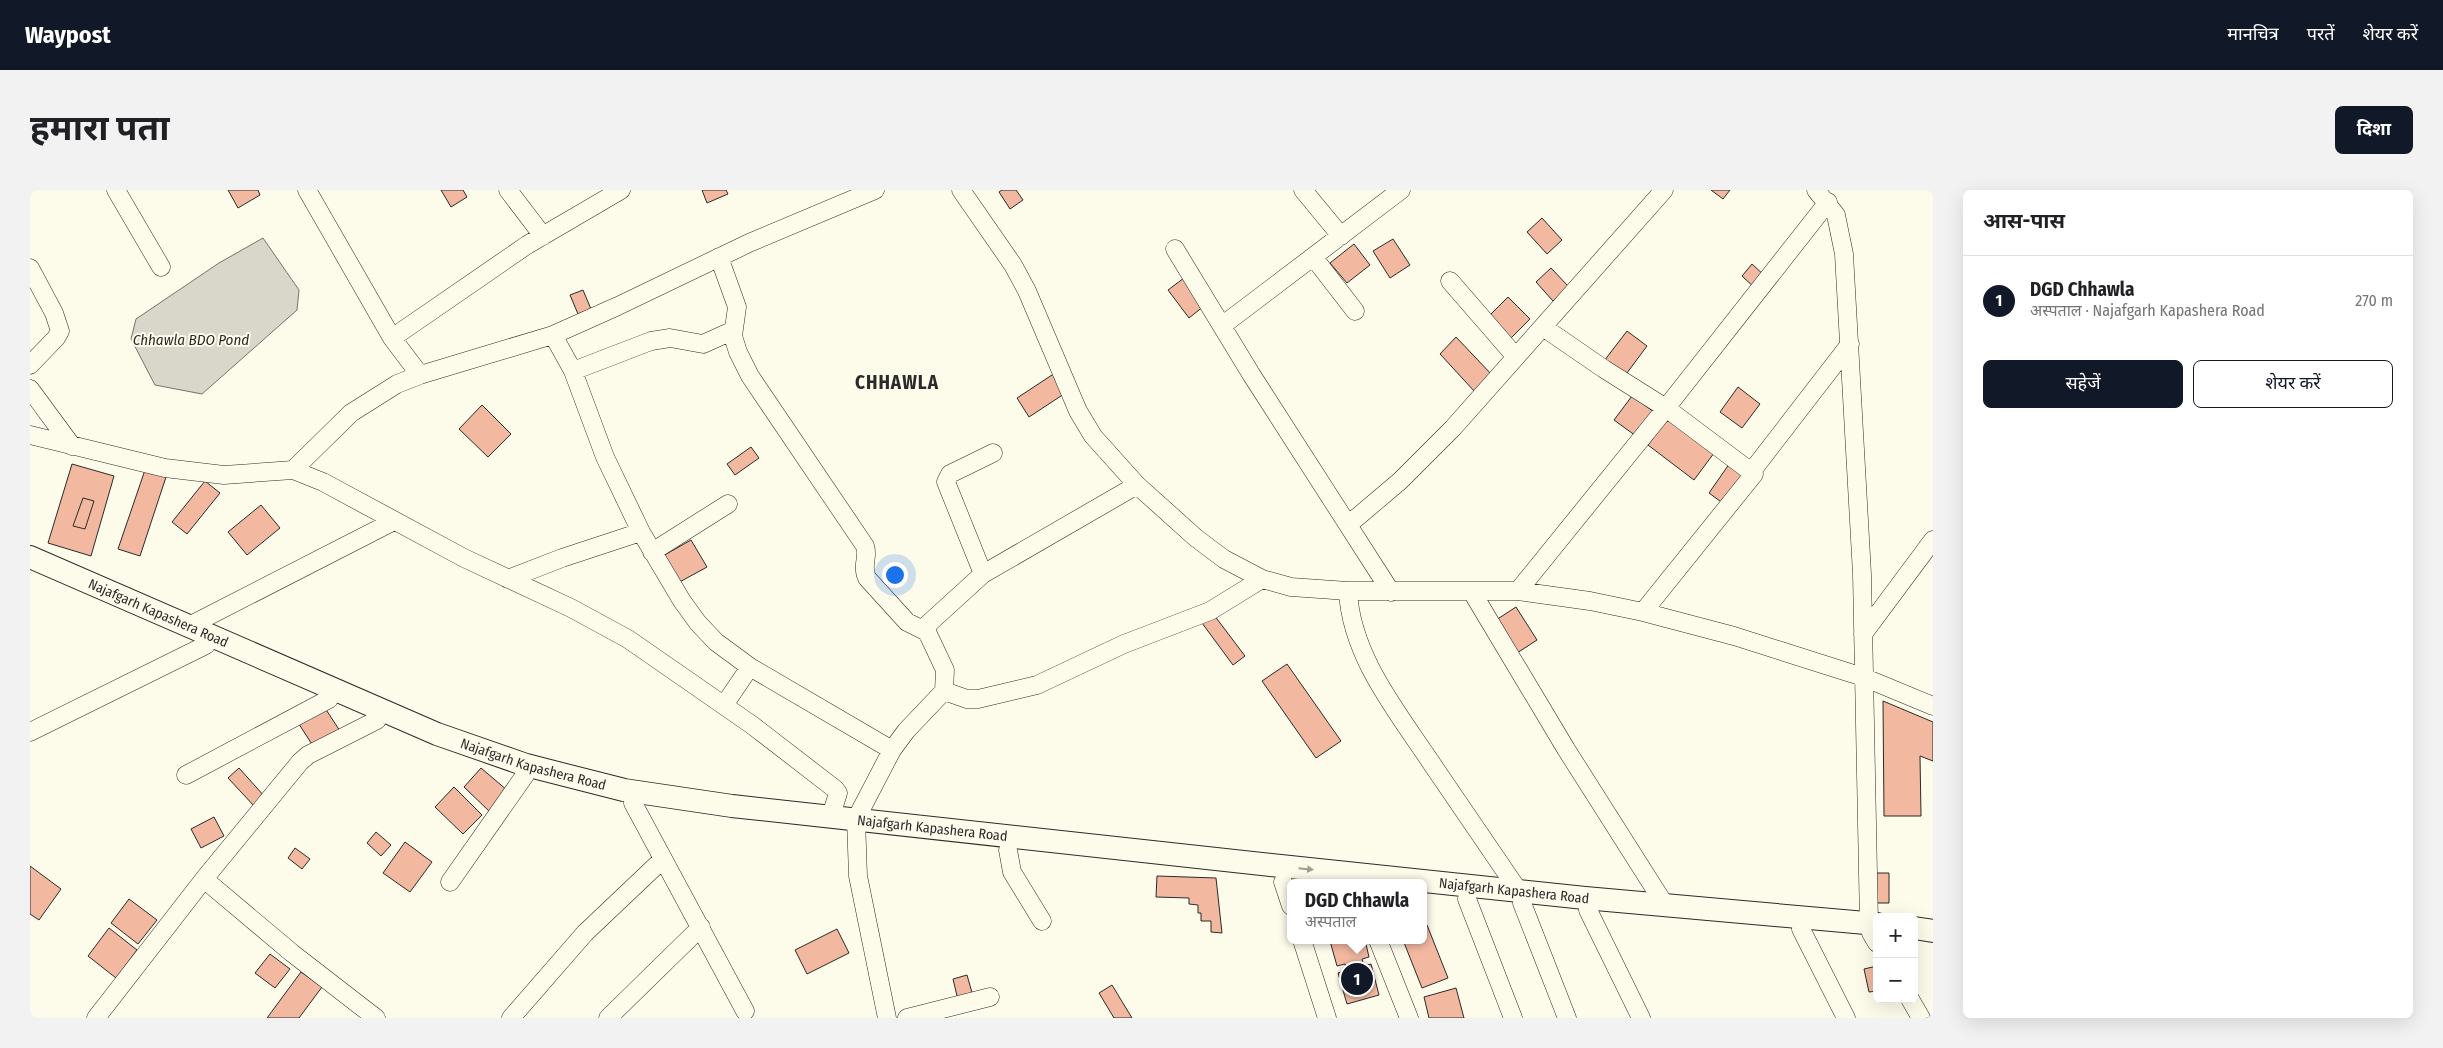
<!DOCTYPE html>
<html lang="hi">
<meta charset="utf-8">
<style>
:root{--surface:#fff;--page:#f2f2f2;--text:#202124;--muted:#757577;--line:#e0e0e0;--accent:#111827}
body{margin:0;font-family:"Fira Sans Condensed","Noto Sans Devanagari",sans-serif;background:var(--page);color:var(--text)}
.controls{position:absolute;right:15px;bottom:15px;display:grid;overflow:hidden;border-radius:8px;box-shadow:0 5px 20px #0002}
.controls button{width:45px;height:45px;display:grid;place-items:center;padding:0;border:0;border-bottom:1px solid var(--line);background:var(--surface);color:var(--text);font:25px sans-serif}
.you{position:absolute;left:864px;top:384px;width:18px;height:18px;margin:-12px;border:4px solid #fff;border-radius:50%;background:#1a73e8;box-shadow:0 0 0 8px #1a73e833}
.badge{display:grid;place-items:center;width:32px;height:32px;border-radius:50%;background:var(--accent);color:#fff;font-size:16px;font-weight:700}
.pin{position:absolute;translate:-50% -50%;border:2px solid #fff;box-shadow:0 1px 5px #0006}
.popup{position:absolute;left:1257px;top:689px;width:140px;height:65px;box-sizing:border-box;display:grid;place-content:center;border-radius:8px;background:var(--surface);filter:drop-shadow(0 1px 4px #0005);font-size:16px;white-space:nowrap;color:var(--muted)}
.popup b{font-size:19px;color:var(--text)}
.popup::after{content:'';position:absolute;left:50%;top:100%;margin-left:-10px;border:10px solid transparent;border-top-color:var(--surface)}
.list{margin:0;padding:0;list-style:none}
h2{display:flex;justify-content:space-between;align-items:center;height:65px;margin:0;padding:0 20px;font-size:21px}
h2 small{font-size:16px;font-weight:400;color:var(--muted)}
.list li{display:grid;grid-template-columns:32px 1fr auto;gap:15px;align-items:center;box-sizing:border-box;height:90px;padding:0 20px;border-top:1px solid var(--line)}
.list b{display:block;font-size:19px;white-space:nowrap}
.list p{margin:0;font-size:16px;white-space:nowrap;color:var(--muted)}
.list em{font-size:16px;font-style:normal;color:var(--muted)}
.actions{display:flex;gap:10px;padding:15px 20px}
.actions a{flex:1;padding:11px 0;border:1px solid var(--accent);border-radius:8px;text-align:center;font-size:18px;color:var(--accent)}
.actions .main{background:var(--accent);color:#fff}
.map{position:relative;flex:none;width:1903px;height:828px;overflow:hidden;border-radius:8px}
header{display:flex;align-items:center;gap:30px;box-sizing:border-box;height:70px;padding:0 25px;background:var(--accent);color:#fff}
header strong{font-size:24px}
nav{display:flex;gap:28px;margin-inline-start:auto;font-size:18px}
.intro{display:flex;align-items:center;justify-content:space-between;box-sizing:border-box;height:120px;padding:0 30px}
h1{margin:0;font-size:35px}
.button{padding:12px 22px;border-radius:8px;background:var(--accent);color:#fff;font-size:18px;font-weight:700}
main{display:flex;gap:30px;padding:0 30px}
aside{flex:1;background:var(--surface);border-radius:8px;box-shadow:0 5px 20px #0002}
.map>svg:first-child{display:block}
.water{fill:#d8d7c9;stroke:#74746e}
.building{fill:#f2b8a0;stroke:#2b2b2b}
.lines{fill:none;stroke-linecap:round;stroke-linejoin:round}
.minor-casing{stroke:#2b2b2b;stroke-width:19}
.major-casing{stroke:#2b2b2b;stroke-width:24}
.minor{stroke:#fdfbea;stroke-width:18}
.major{stroke:#fdfbea;stroke-width:22}
.oneway{fill:#9e9d94}
.labels{text-anchor:middle;dominant-baseline:central;stroke-width:4;stroke-linejoin:round;paint-order:stroke}
.street-label{font-size:14px;fill:#2b2b2b;stroke:#fdfbea}
.water-label{font-size:15px;font-style:italic;fill:#2b2b2b;stroke:#fdfbea}
.district-label{font-size:19px;font-weight:bold;letter-spacing:1px;fill:#2b2b2b;stroke:#fdfbea}
</style>
<header>
<strong>Waypost</strong>
<nav><a>मानचित्र</a><a>परतें</a><a>शेयर करें</a></nav>
</header>
<div class="intro"><h1>हमारा पता</h1><a class="button">दिशा</a></div>
<main>
<div class="map">
<svg width="1903" height="828" viewBox="0 0 1903 828">
<rect width="100%" height="100%" fill="#fdfbea"/>
<!-- water -->
<path class="water" d="M233,48l36,52 -2,20 -95,84 -47,-9 -24,-46 5,-20 83,-56z"/>
<!-- building -->
<path class="building" d="M198,0h30l2,5 -22,13z
M411,0h22l4,7 -16,10z
M672,0h24l2,4 -21,9z
M972,0h14l7,10 -13,9 -11,-17z
M1681,0h19l-7,9z
M1512,28l20,22 -15,14 -20,-22z
M1363,49l17,26 -20,13 -17,-27z
M1324,54l16,21 -23,18 -17,-20z
M1722,74l14,13 -10,12 -14,-13z
M1521,78l17,18 -15,15 -17,-19z
M1154,88l20,28 -15,12 -21,-28z
M553,100l8,19 -13,5 -8,-19z
M1478,107l22,22 -19,19 -22,-22z
M1597,141l20,15 -23,31 -20,-16z
M1426,147l37,39 -18,16 -35,-38z
M1025,183l12,19 -38,25 -12,-19z
M1708,197l22,17 -18,24 -22,-16z
M1602,206l22,16 -18,24 -22,-16z
M452,215l29,29 -23,23 -29,-28z
M1641,224l46,35 -23,31 -46,-35z
M721,257l8,11 -24,17 -8,-11z
M1702,270l20,15 -24,32 -19,-14z
M42,274l42,12 -23,80 -43,-13z
M115,280l21,7 -26,79 -22,-7z
M175,291l15,12 -33,41 -15,-12z
M53,308l11,3 -9,28 -12,-3z
M231,315l19,23 -33,27 -19,-23z
M661,350l16,27 -31,17 -15,-27z
M1486,417l21,33 -20,13 -21,-33z
M1184,425l31,41 -12,9 -31,-42z
M1257,474l54,77 -25,17 -54,-77z
M1853,511l50,21v39l-13,-5 1,60h-37z
M293,515l19,29 -27,15 -18,-28z
M209,578l26,29 -10,10 -27,-29z
M451,578l27,23 -18,21 -26,-25z
M424,597l28,28 -19,19 -28,-27z
M184,627l10,19 -23,12 -10,-19z
M346,642l15,13 -10,11 -14,-13z
M375,652l27,20 -22,30 -27,-19z
M265,658l15,11 -8,10 -14,-11z
M0,676l31,23 -22,31 -9,-6z
M1845,683h14v30h-14z
M1127,686l59,2 6,55 -11,-1v-11h-10v-8h-3v-8l-9,-1v-6l-33,-1z
M99,709l28,21 -19,24 -27,-21z
M1397,735l21,53 -26,10 -19,-48h20v-13z
M79,738l28,22 -21,28 -28,-22z
M807,739l12,24 -42,21 -12,-24z
M1335,750l4,17 -7,2 2,7 7,-2 8,31 -32,9 -9,-31 8,-3 -1,-6 -8,2 -7,-25z
M240,764l20,15 -15,19 -20,-15z
M1847,776v25l-8,1 -5,-23z
M271,782l21,15 -23,31h-32z
M937,785l6,21 -15,4 -5,-21z
M1082,795l20,33h-18l-15,-25z
M1426,798l8,30h-35l-5,-21z"/>
<g class="lines">
<defs>
<path id="minor" d="M86,0l45,77
M277,0l85,148 28,37
M478,0l35,46
M931,0l52,75 14,26 51,120 15,25 44,49 59,53 28,21 38,20 29,8 57,4h170l72,10 53,11 91,24 129,41 70,29
M1273,0l38,46
M1786,0l20,25 8,39 18,320 7,349 2,10 6,10
M1145,59l76,125 140,218
M689,67l18,50 -4,29 5,16 12,24 115,170c4,11 -4,20 2,32l40,44 20,10
M1284,68l41,53
M0,78l24,45 6,18 -4,7 -26,27
M1420,91l66,76
M1193,135l178,-135
M1513,137l61,42 62,39 88,66 -111,138
M523,145l20,36 32,86 36,75 41,69 16,22 18,19 34,25 142,83
M362,148l135,-93 94,-55
M543,181l78,-30 19,-3 33,6 29,-13
M0,199l42,57
M0,245l135,33 59,7 69,-5 30,12 141,76 107,50 57,31 124,86 83,64 3,4 -7,23
M263,280l58,-57 46,-29 23,-9 133,-40 65,-29 131,-63 126,-53
M1722,281l98,-127
M1318,335l52,-44 53,-53 211,-238
M622,362l76,-48
M953,384l-37,-92 4,-8 43,-21
M478,389l54,-21 79,-26
M1318,401c3,66 51,123 86,176 28,41 56,82 84,123
M1488,401l148,-183 162,-206
M1442,402l94,157 99,156
M159,436l205,-105
M1833,444l70,-94
M914,501l23,8h11l59,-14 87,-41 86,-33 52,-32
M694,515l26,-38
M0,542l176,-87
M156,585l143,-76
M603,613l112,208
M978,660l4,22 30,49
M174,689l88,74 84,65
M420,692l75,-107
M1253,692l8,24
M1437,709l46,119
M1492,713l45,115
M1558,720l53,108
M1771,739l45,89
M1272,750l25,78
M1348,750l31,78
M1880,809l11,19
M66,828l108,-139 96,-117 8,-7 69,-35
M481,828l74,-85 77,-73
M578,828l93,-91
M857,828l-29,-142 -2,-57 36,-69 14,-19 38,-40 1,-21 -18,-38v-7l56,-51 154,-89
M877,828l83,-21"/>
<g id="major">
<path id="s1" d="M0,367l407,177 89,31 98,25 108,16 539,59 314,33 292,26"/>
<path d="M1884,738l19,3"/>
</g>
</defs>
<!-- minor casing -->
<use href="#minor" class="minor-casing"/>
<!-- major casing -->
<use href="#major" class="major-casing"/>
<!-- minor -->
<use href="#minor" class="minor"/>
<!-- major -->
<use href="#major" class="major"/>
</g>
<!-- one-way arrows -->
<defs><path id="oneway-solid" d="M-6-.8H1V-3.2L6.5 0L1 3.2V.8H-6Z" transform="scale(1.25)"/></defs>
<use class="oneway" href="#oneway-solid" transform="translate(1276 679) rotate(6)"/>
<g class="labels">
<!-- street labels -->
<g class="street-label">
<text stroke="none"><textPath href="#s1" startOffset="140">Najafgarh Kapashera Road</textPath></text>
<text stroke="none"><textPath href="#s1" startOffset="545">Najafgarh Kapashera Road</textPath></text>
<text stroke="none"><textPath href="#s1" startOffset="950">Najafgarh Kapashera Road</textPath></text>
<text stroke="none"><textPath href="#s1" startOffset="1535">Najafgarh Kapashera Road</textPath></text>
</g>
<!-- water labels -->
<g class="water-label">
<text x="161" y="150">Chhawla BDO Pond</text>
</g>
<!-- district labels -->
<g class="district-label">
<text x="867" y="192">CHHAWLA</text>
</g>
</g>
</svg>
<div class="controls">
<button>+</button>
<button>−</button>
</div>
<div class="you"></div>
<div class="pin badge" style="left:1327px;top:789px">1</div>
<div class="popup"><b>DGD Chhawla</b>अस्पताल</div>
</div>
<aside>
<h2>आस-पास<small></small></h2>
<ul class="list">
<li><span class="badge">1</span><div><b>DGD Chhawla</b><p>अस्पताल · Najafgarh Kapashera Road</p></div><em>270 m</em></li>
</ul>
<div class="actions"><a class="main">सहेजें</a><a>शेयर करें</a></div>
</aside>
</main>
